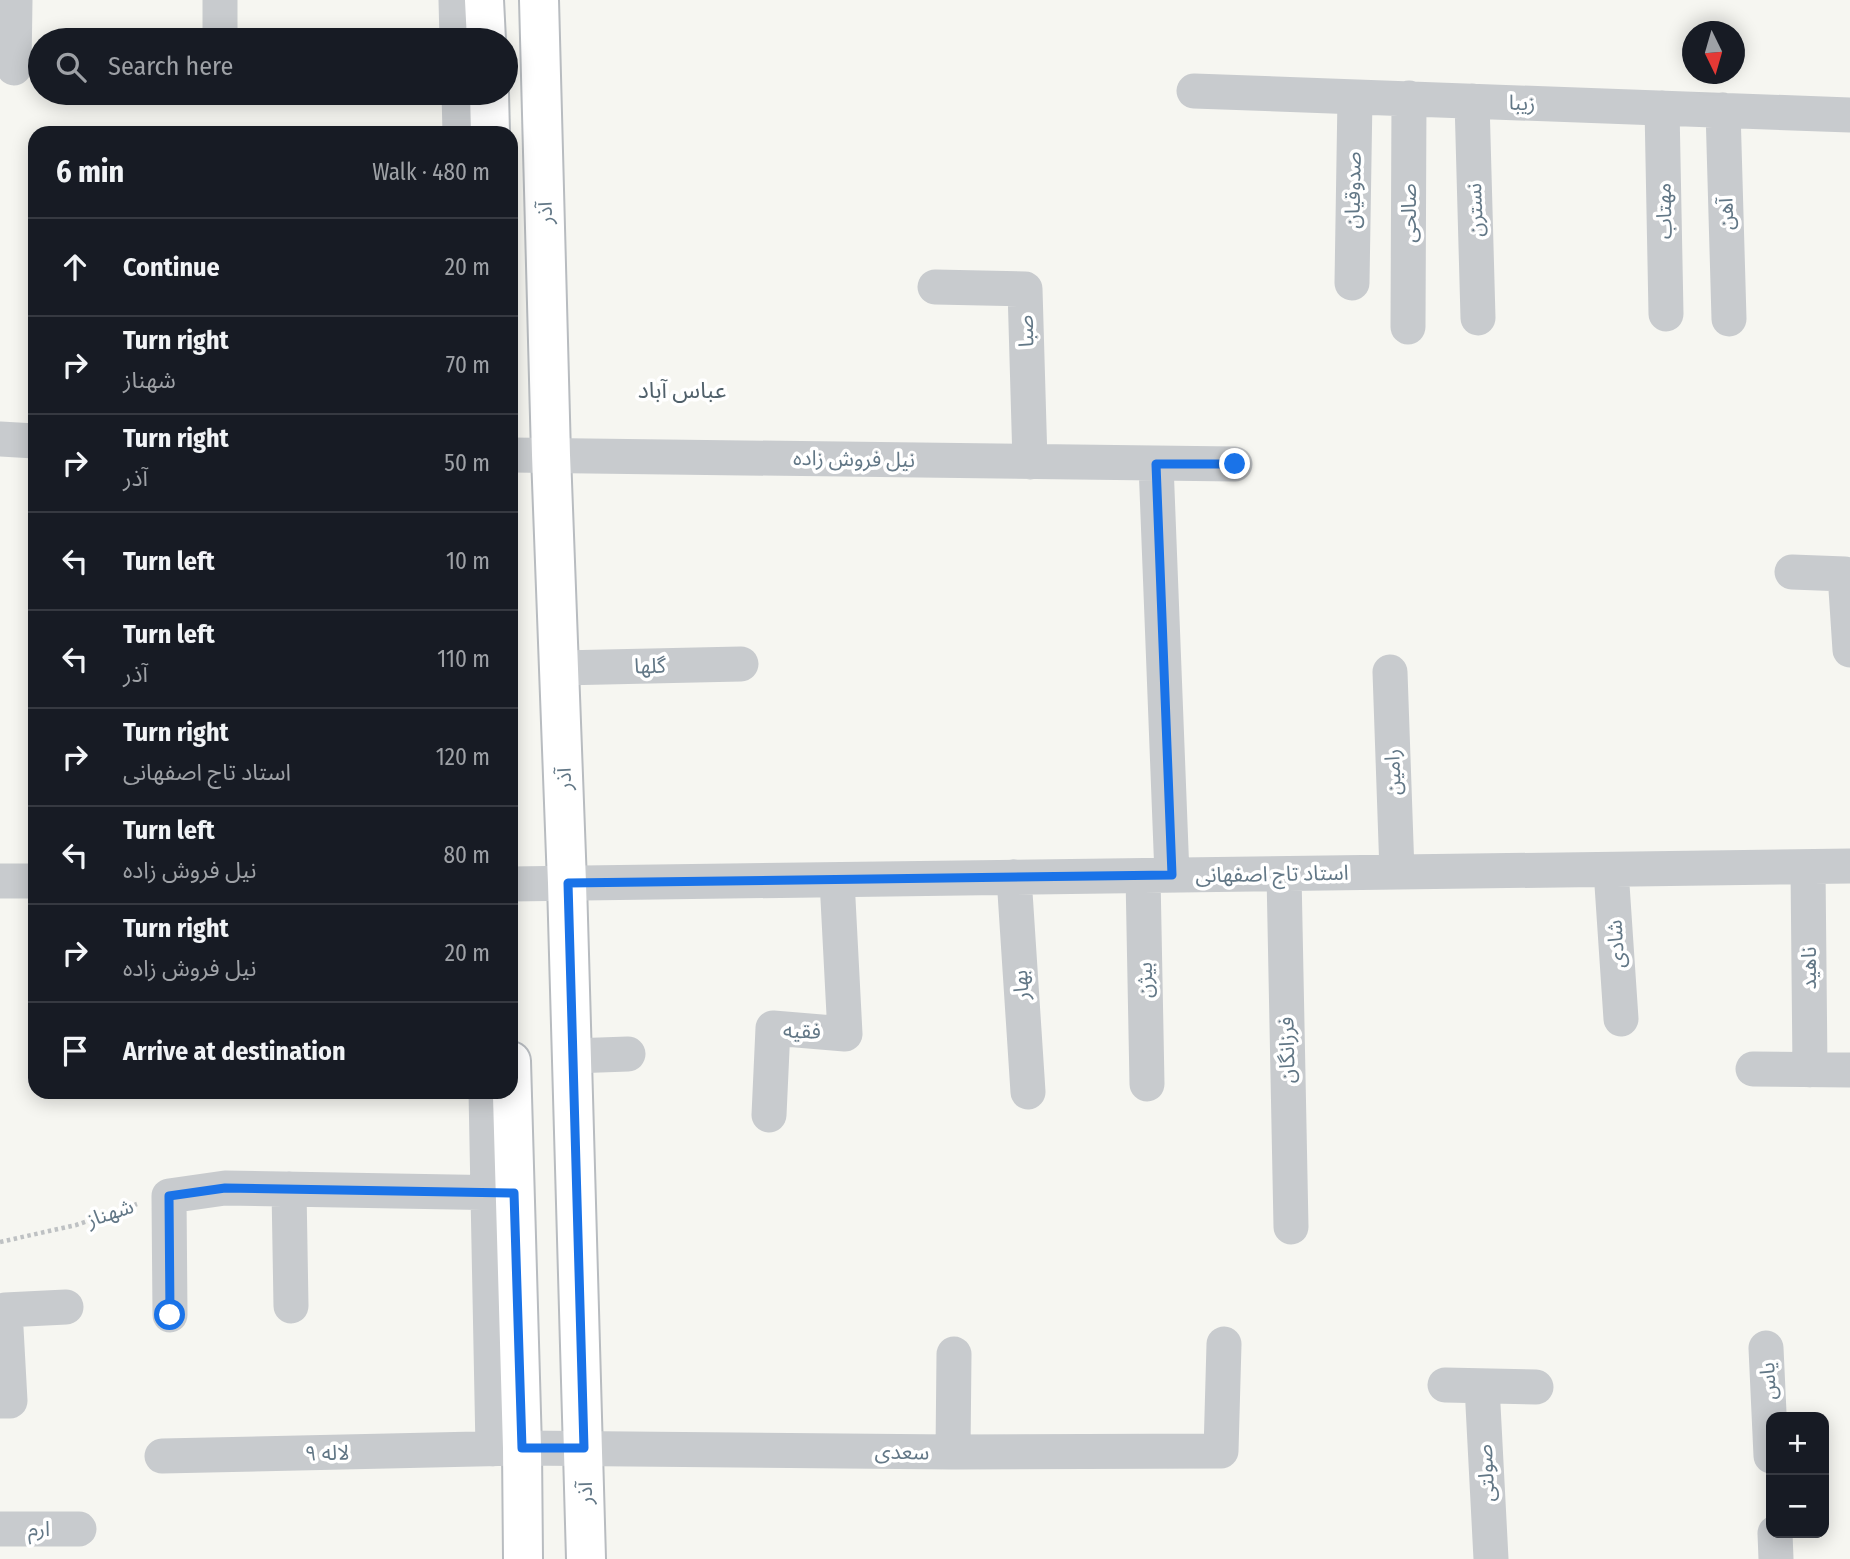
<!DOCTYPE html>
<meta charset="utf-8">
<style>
:root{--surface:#171b24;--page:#242831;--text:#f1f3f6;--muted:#9ea1a6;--line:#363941}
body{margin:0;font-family:"Fira Sans Condensed","Noto Sans Arabic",sans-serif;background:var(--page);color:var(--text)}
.controls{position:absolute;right:21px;bottom:21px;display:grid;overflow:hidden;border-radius:14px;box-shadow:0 4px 18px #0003}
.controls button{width:63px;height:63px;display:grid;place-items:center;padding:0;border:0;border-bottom:2px solid var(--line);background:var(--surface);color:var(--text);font:35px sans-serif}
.compass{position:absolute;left:1682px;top:21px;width:63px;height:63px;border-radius:50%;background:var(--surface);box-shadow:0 4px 18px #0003;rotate:175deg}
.stop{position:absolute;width:21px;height:21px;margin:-16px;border:5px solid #1a73e8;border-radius:50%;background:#fff}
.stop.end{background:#1a73e8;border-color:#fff;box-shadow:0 2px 7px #0008}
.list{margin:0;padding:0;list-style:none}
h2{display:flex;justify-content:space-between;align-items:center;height:91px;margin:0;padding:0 28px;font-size:30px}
h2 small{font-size:23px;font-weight:400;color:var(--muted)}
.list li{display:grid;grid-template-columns:46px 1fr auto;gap:21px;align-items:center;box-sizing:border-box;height:98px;padding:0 28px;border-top:2px solid var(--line)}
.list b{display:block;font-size:26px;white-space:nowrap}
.list p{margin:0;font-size:23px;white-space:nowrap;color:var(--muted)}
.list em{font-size:23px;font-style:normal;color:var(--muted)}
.icon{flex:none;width:38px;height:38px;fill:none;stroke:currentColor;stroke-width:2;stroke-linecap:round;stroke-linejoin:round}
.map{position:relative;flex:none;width:1850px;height:1559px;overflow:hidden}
.search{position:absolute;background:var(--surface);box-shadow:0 4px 18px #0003;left:28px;top:28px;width:490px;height:77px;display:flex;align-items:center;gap:18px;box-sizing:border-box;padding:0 24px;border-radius:38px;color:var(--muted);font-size:26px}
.panel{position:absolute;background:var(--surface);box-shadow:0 4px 18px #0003;left:28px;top:126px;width:490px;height:973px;border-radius:21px}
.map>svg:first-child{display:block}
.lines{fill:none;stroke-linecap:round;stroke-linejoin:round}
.major-casing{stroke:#b8bcc0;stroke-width:42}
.path{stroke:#bec1c3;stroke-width:4.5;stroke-dasharray:3.5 3.5;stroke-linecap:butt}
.minor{stroke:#c8cbce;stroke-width:35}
.major{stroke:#fff;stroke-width:38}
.route{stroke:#1a73e8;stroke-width:9}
.labels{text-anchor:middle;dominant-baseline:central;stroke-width:7;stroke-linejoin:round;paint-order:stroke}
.street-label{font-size:21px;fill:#627786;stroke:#fff}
.neighbourhood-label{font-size:23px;fill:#50606a;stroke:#fff}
</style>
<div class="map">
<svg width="1850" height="1559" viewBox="0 0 1850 1559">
<rect width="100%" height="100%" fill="#f6f6f1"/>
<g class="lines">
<defs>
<path id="major" d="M484,0l2,40
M539,0l12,455 16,428 19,676
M489,93l1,40
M511,1061l11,387 1,111"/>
</defs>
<!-- major casing -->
<use href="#major" class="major-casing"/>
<!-- path -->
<path class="path" d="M0,1242l76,-17 61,-21"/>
<!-- minor -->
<path class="minor" d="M456,0l1,40
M220,40v-40
M14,68l1,-68
M1194,91l656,24
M459,93l1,40
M1472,101l6,217
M1662,108l4,206
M1723,110l6,209
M1352,283l3,-186
M935,287l90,2 5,173
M1408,327l1,-229
M0,439l35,2
M511,455l724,9
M1156,464l16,411
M1792,572l53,2 5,76
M560,668l181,-4
M1390,672l7,200
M1808,867l2,203
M1611,870l10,149
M1284,874l7,353
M1143,876l4,208
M1014,877l14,215
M0,881h35
M511,884l1339,-18
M572,1056l56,-2
M1753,1069l97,1
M486,1092l7,357
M769,1115l4,-87 72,6 -8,-154
M289,1189l2,117
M170,1315l-1,-119 56,-8 289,5
M1766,1348l5,108
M1445,1385l91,2
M1482,1386l9,173
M0,1401h10l-5,-91 61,-3
M953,1452l1,-98
M162,1456l360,-8 431,4 268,-1 3,-107
M0,1529h79
M1775,1533l1,26"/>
<!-- major -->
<use href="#major" class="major"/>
</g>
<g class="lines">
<!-- route -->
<path class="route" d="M170,1315l-1,-119 56,-8 289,5 8,255h62l-16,-565 604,-8 -16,-411h79"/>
</g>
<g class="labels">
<!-- street labels -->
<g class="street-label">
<text transform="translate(1522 103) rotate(2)">زیبا</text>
<text transform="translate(1353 190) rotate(-89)">صدوقیان</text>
<text transform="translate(1475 210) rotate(-92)">نسترن</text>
<text transform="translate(1664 211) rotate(-91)">مهتاب</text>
<text transform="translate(545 213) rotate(-92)">آذر</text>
<text transform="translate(1409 213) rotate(-90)">صالحی</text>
<text transform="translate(1726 214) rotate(-92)">آهن</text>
<text transform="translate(1026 331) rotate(-92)">صبا</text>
<text transform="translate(854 459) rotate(1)">نیل فروش زاده</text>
<text transform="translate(650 666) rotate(-1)">گلها</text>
<text transform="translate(1393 772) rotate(-92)">رامین</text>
<text transform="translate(564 779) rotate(-92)">آذر</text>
<text transform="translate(1272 874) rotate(-1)">استاد تاج اصفهانی</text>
<text transform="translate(1616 944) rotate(-94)">شادی</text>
<text transform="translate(1809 968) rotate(-90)">ناهید</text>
<text transform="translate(1145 980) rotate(-91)">بیژن</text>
<text transform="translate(1021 985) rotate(-94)">بهار</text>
<text transform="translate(802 1031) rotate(2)">فقیه</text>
<text transform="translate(1287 1050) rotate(-91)">فرزانگان</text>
<text transform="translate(110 1213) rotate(-19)">شهناز</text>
<text transform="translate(1768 1381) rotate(-93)">یاس</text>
<text transform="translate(902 1452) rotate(1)">سعدی</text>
<text transform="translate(327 1453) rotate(-1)">۹ لاله</text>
<text transform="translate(1486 1473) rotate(-93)">صولتی</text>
<text transform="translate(585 1493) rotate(-91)">آذر</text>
<text x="39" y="1529">ارم</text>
</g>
<!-- neighbourhood labels -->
<g class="neighbourhood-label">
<text x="682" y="390">عباس آباد</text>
</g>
</g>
</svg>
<div class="controls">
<button>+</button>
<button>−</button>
</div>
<svg class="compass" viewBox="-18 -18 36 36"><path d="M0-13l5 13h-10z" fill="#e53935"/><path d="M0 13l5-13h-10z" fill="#9ea1a6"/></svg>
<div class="stop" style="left:170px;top:1315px"></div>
<div class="stop end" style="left:1235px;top:464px"></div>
<div class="search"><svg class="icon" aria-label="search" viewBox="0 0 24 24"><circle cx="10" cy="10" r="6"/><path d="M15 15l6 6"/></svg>Search here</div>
<section class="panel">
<h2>6 min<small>Walk · 480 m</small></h2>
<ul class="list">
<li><svg class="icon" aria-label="ahead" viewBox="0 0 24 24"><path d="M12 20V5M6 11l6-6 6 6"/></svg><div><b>Continue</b></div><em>20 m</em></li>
<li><svg class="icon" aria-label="right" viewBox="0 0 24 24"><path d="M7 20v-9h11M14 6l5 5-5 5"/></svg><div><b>Turn right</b><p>شهناز</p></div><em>70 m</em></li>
<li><svg class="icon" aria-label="right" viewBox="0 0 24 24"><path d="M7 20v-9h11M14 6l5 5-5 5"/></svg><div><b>Turn right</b><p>آذر</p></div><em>50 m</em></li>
<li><svg class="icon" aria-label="left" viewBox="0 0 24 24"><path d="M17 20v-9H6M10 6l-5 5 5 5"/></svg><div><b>Turn left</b></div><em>10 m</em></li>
<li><svg class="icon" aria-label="left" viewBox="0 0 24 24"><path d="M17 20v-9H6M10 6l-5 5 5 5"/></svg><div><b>Turn left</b><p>آذر</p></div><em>110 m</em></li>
<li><svg class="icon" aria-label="right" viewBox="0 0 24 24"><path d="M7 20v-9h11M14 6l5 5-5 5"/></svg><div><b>Turn right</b><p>استاد تاج اصفهانی</p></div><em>120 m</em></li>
<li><svg class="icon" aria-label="left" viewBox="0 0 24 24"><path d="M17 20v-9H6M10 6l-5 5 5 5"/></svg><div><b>Turn left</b><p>نیل فروش زاده</p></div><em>80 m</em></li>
<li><svg class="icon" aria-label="right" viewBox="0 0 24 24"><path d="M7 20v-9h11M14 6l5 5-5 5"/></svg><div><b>Turn right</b><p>نیل فروش زاده</p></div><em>20 m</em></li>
<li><svg class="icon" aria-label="arrive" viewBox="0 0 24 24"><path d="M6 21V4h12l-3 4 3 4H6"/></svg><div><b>Arrive at destination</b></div></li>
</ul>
</section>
</div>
